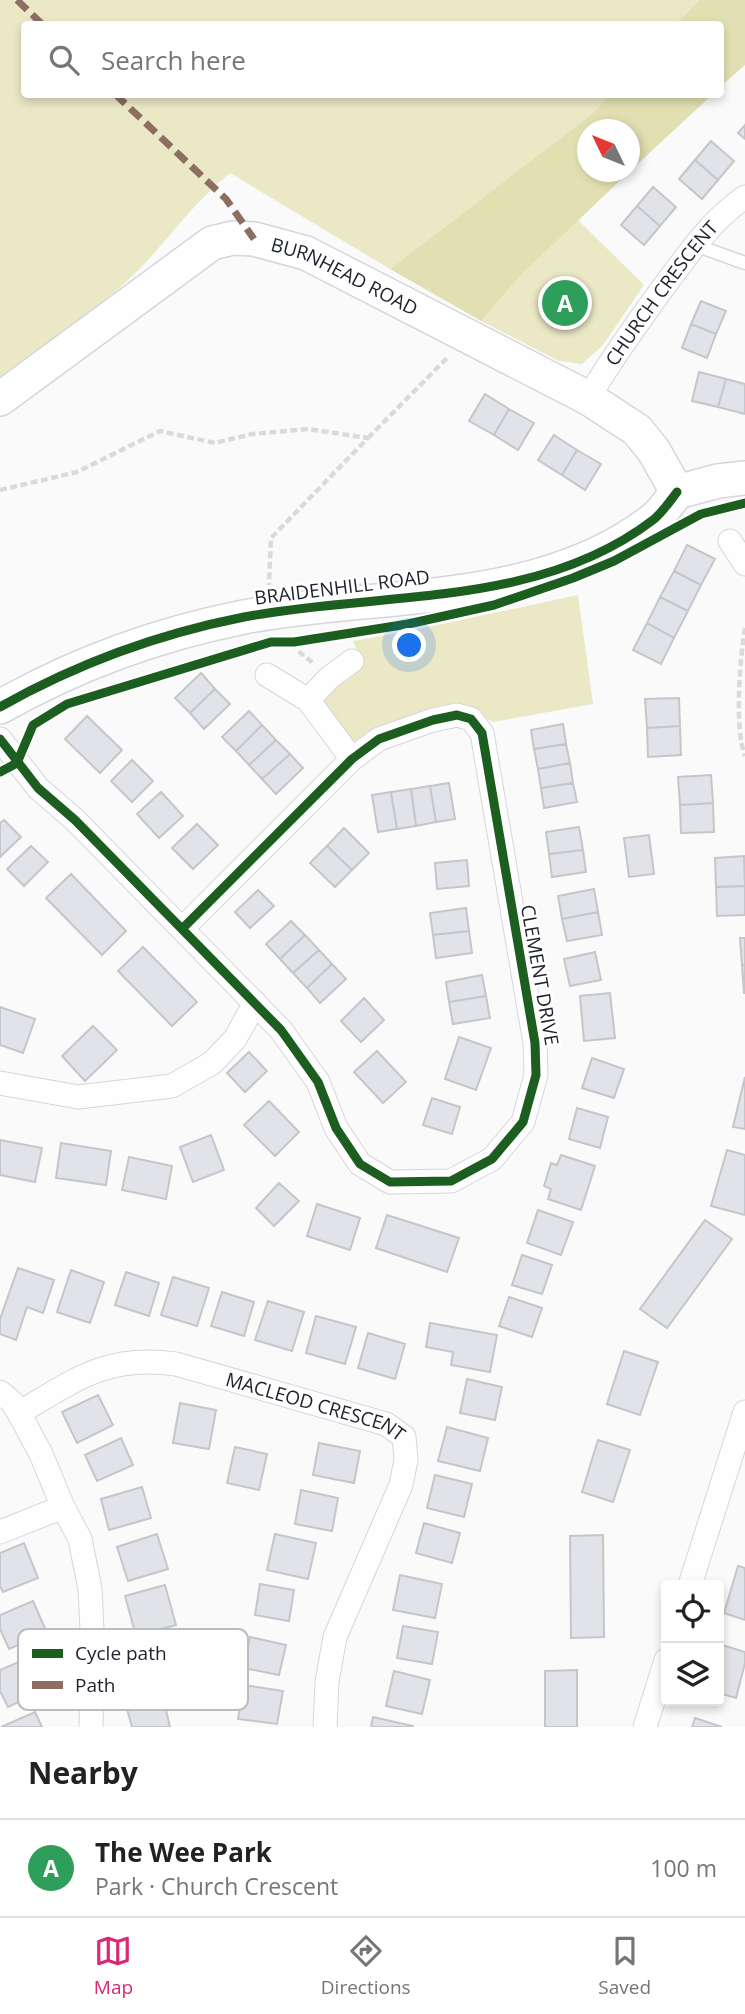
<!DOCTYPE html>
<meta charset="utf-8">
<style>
:root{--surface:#fff;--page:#f6f6f6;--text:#222;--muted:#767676;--line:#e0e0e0;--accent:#db2777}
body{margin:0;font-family:"Open Sans",sans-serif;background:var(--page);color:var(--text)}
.controls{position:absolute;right:21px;bottom:21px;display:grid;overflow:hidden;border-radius:7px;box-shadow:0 4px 10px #0003}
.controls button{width:63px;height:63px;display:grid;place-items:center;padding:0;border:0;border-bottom:2px solid var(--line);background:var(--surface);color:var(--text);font:35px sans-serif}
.compass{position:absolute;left:577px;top:119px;width:63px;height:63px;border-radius:50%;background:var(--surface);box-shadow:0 4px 10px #0003;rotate:313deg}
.you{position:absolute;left:410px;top:646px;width:24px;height:24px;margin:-18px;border:5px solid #fff;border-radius:50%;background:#1a73e8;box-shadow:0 0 0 10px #1a73e833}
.badge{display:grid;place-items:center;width:46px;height:46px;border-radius:50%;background:var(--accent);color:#fff;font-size:23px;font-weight:700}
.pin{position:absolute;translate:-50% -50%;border:4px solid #fff;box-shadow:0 2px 7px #0006}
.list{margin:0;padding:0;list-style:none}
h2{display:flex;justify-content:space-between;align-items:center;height:91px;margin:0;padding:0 28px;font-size:30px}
h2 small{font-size:23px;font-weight:400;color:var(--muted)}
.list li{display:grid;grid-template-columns:46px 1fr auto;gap:21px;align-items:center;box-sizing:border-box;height:98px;padding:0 28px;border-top:2px solid var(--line)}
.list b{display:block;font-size:26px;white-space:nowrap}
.list p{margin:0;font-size:23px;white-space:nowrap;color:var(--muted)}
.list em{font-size:23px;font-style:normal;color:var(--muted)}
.icon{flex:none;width:38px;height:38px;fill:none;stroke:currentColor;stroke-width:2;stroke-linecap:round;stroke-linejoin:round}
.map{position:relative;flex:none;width:745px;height:1727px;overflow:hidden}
.search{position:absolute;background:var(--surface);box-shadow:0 4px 10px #0003;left:21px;right:21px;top:21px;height:77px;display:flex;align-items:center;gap:18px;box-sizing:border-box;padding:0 24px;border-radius:7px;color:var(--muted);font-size:26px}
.sheet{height:189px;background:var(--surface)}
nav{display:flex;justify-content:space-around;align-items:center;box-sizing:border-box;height:98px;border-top:2px solid var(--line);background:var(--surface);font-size:19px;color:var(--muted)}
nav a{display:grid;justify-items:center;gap:4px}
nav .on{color:var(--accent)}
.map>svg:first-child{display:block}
.green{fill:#ebe8c6}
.forest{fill:#e2e0b2}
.building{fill:#e1e3e9;stroke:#c4c6cb;stroke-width:2}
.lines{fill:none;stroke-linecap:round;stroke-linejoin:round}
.lane-casing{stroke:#d4d6dc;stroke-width:15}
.street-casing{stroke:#d4d6dc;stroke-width:25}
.secondary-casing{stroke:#d4d6dc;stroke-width:36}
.path{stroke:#dadadb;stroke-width:4.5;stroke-dasharray:7 3.5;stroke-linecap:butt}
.lane{stroke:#fefefe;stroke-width:12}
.street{stroke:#fefefe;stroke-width:23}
.secondary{stroke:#fefefe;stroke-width:33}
.quiet{stroke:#8d6e63;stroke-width:7;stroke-dasharray:14 7;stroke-linecap:butt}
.cycleway-casing{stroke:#fff;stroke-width:13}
.cycleway{stroke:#1b5e20;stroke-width:9}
.labels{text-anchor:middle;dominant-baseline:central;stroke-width:5;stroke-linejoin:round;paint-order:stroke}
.street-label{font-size:19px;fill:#1d212c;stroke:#fff}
.key{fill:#fff;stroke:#bbbcc0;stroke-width:2}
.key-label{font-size:19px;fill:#1d212c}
</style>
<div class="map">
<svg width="745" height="1727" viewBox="0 0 745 1727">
<rect width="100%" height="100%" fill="#fafafa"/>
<!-- green -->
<path class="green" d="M0,0h699l-23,24h-652v70l587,1 -18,18 -203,156 -160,-96c-39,31 -67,75 -103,108 -39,36 -86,68 -127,100z
M578,220l66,65 -41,60 -21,19 -23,-3 -78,-40 42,-48z
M578,595l15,109 -100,18 -18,-9 -121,36 -39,-51 18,-18 30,-15 -10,-24 56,-10z"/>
<!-- forest -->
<path class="forest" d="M699,0h46v65l-24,21 -1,-62h-44z
M611,94l101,1 -82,76v-41h-42v42h41l-106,101 -42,48 -91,-52 203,-156z"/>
<!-- building -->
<path class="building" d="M745,125v14l-7,-6z
M711,141l23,20 -16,19 -23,-20z
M695,160l23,20 -16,19 -23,-20z
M653,187l23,20 -16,19 -23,-20z
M637,206l23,20 -16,19 -23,-20z
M701,301l25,10 -10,23 -25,-10z
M691,324l25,10 -9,24 -25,-10z
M699,372l27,7 -8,28 -26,-6z
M726,379l19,5v30l-27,-7z
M485,394l24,15 -15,26 -25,-14z
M509,409l25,14 -16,27 -24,-15z
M554,435l23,15 -15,25 -24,-15z
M577,450l24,14 -16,26 -23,-15z
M687,545l28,14 -14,26 -27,-14z
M674,571l27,14 -13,26 -28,-14z
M660,597l28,14 -14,27 -27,-15z
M647,623l27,15 -13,26 -28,-14z
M201,673l14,16 -25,24 -15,-15z
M215,689l15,15 -26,25 -14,-16z
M679,698l1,28 -33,2 -2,-29z
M249,711l13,14 -26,26 -14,-14z
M87,716l35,34 -22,23 -35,-34z
M563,724l3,20 -32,5 -3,-19z
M262,725l14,15 -27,25 -13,-14z
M680,726l1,29 -33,2 -1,-29z
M276,740l14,14 -28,25 -13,-14z
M566,744l4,19 -32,6 -4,-20z
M290,754l13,14 -27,26 -14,-15z
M132,760l21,21 -21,21 -21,-21z
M570,763l3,20 -32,5 -3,-19z
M711,775l2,28 -33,2 -2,-28z
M449,783l6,36 -19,3 -6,-36z
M573,783l4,19 -33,6 -3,-20z
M430,786l6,36 -20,4 -5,-37z
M411,789l5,37 -19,3 -6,-37z
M161,792l22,24 -24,22 -22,-24z
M391,792l6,37 -19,3 -6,-37z
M713,803l1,29 -33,1 -1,-28z
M4,820l17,17 -21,20v-34z
M197,824l21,21 -25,24 -21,-21z
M579,827l4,23 -34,4 -3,-22z
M344,828l25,25 -17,17 -25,-24z
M649,835l5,39 -25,3 -5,-39z
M31,846l17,16 -24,24 -17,-17z
M327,846l25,24 -17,17 -25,-24z
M583,850l3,22 -34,5 -3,-23z
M744,856l1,30 -29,1 -1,-29z
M467,860l2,26 -32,3 -2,-26z
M71,874l55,57 -24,24 -56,-57z
M745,886v29l-28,1 -1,-29z
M594,889l4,23 -36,7 -4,-23z
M258,890l16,16 -24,22 -15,-16z
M466,908l3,23 -36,4 -3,-22z
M598,912l4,23 -35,6 -5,-22z
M291,921l14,14 -25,24 -14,-15z
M469,931l3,22 -36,5 -3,-23z
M305,935l14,15 -26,23 -13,-14z
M740,938h5v27h-3z
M143,947l54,55 -25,24 -54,-55z
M319,950l13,14 -25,24 -14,-15z
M595,952l6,28 -31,6 -6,-27z
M332,964l14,15 -26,24 -13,-15z
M742,965h3v28h-1z
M482,975l4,21 -37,6 -3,-20z
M610,993l5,45 -31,3 -4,-45z
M486,996l4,22 -37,6 -4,-22z
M364,998l20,22 -23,22 -20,-21z
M0,1007l35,12 -12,34 -23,-8z
M93,1026l24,24 -32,31 -23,-25z
M459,1037l32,11 -15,42 -31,-11z
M377,1051l29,31 -23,21 -29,-31z
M249,1052l18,19 -22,21 -18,-19z
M592,1058l32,11 -10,29 -32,-10z
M745,1077v52l-12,-2z
M432,1098l28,9 -8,27 -29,-9z
M269,1101l30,31 -24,24 -31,-31z
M577,1108l31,9 -8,31 -31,-9z
M211,1135l13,35 -31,12 -13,-35z
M0,1140l42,8 -7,34 -35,-7z
M61,1143l50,8 -5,34 -50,-7z
M727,1150l18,5v60l-34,-9z
M561,1155l34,11 -14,44 -33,-11 3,-10 -7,-3 7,-23 6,2z
M129,1157l43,9 -6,33 -44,-9z
M279,1183l20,18 -25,25 -18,-18z
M317,1204l43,14 -10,32 -43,-14z
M538,1210l35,12 -12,33 -34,-12z
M387,1215l72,23 -12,34 -71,-24z
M705,1220l27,19 -65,89 -27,-19z
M522,1255l30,10 -10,29 -30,-9z
M18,1268l36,12 -11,33 -16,-6 -11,33 -16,-6v-15z
M71,1270l33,12 -14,41 -33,-11z
M126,1272l33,11 -10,33 -34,-11z
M173,1277l36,11 -12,38 -36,-11z
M222,1292l32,10 -10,34 -33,-10z
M509,1297l33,11 -10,29 -33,-11z
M268,1301l36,11 -12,39 -37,-11z
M316,1316l40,11 -11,37 -39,-11z
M430,1323l67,12 -7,37 -39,-7 2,-13 -27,-5z
M368,1333l37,11 -10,35 -37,-11z
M624,1351l34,11 -18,53 -33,-11z
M467,1379l35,8 -7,33 -35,-7z
M98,1395l15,30 -36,18 -15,-31z
M180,1403l36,7 -7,39 -36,-6z
M447,1427l41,11 -8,33 -42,-10z
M121,1438l12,27 -36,16 -12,-26z
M598,1440l32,10 -17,52 -31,-10z
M319,1443l41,8 -6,32 -41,-8z
M235,1447l32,7 -8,36 -32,-7z
M435,1475l37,9 -8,33 -37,-9z
M142,1487l9,31 -42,12 -8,-31z
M301,1490l37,8 -6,33 -37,-7z
M424,1523l36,10 -8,30 -36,-10z
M157,1534l11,35 -40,12 -11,-34z
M275,1534l41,9 -8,36 -41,-9z
M603,1535l1,102 -33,1 -1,-102z
M24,1543l14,35 -35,14 -3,-6v-33z
M738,1566l7,2v52l-21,-7z
M400,1575l42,9 -7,34 -42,-8z
M260,1584l34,6 -5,31 -34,-6z
M165,1585l11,40 -40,11 -11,-40z
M33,1601l14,32 -38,16 -9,-20v-14z
M403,1626l35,6 -6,32 -35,-6z
M250,1637l36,8 -7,30 -35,-7z
M719,1644l26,8v11l-9,35 -17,-5z
M30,1657l15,33 -37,17 -8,-16v-21z
M577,1670v57h-32v-56z
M394,1671l36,9 -8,34 -36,-8z
M244,1685l39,6 -6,33 -39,-5z
M162,1693l8,34h-38l-7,-25z
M35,1712l7,15h-41z
M373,1717l40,9v1h-42z
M695,1718l27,9h-30z"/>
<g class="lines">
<defs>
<path id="lane" d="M695,245l50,18"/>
<g id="street">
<path id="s1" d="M588,398c25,-41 52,-79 80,-117 24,-32 44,-61 77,-84"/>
<path d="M730,541l15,23"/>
<path d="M267,675l41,25 44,59"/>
<path d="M308,700l22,-23 22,-16"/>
<path d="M0,739l38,49 37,32 206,210 37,52 18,46 24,36 30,18 61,-1 41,-22 31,-37 13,-47 -1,-32 -53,-310 -11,-14 -14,-4 -24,5 -54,19 -27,20 -170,170"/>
<path d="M0,1083l78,14 94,-11 40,-23 23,-24 20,-36"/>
<path d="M0,1392l12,10 7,11 22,41 22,53 17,32 10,50 3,61 -2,77"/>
<path id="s2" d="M19,1413c56,-33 88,-59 157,-49l210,60 18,13 2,23 -5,25 -66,152 -8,45 -2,45"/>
<path d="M0,1532l63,-25"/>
<path d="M690,1585l55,-173"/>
<path d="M645,1727l21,-67"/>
</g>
<g id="secondary">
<path id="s3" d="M0,399l212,-156 21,-5 21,1 52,14 282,145 49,32 17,21 23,41"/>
<path d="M677,492l41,-11 27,-3"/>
<path d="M0,707c76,-43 158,-73 244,-90 136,-26 293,-8 409,-97 9,-7 17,-19 24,-28"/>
</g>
</defs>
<!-- lane casing -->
<use href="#lane" class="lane-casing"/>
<!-- street casing -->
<use href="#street" class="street-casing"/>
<!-- secondary casing -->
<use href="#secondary" class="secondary-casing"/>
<!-- path -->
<path class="path" d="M368,438l80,-81
M0,490l77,-18 83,-41 55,12 37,-9 56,-5 60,9 -97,100 -2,47
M745,628c-5,30 -11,100 0,128
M294,642l4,9 15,12"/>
<!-- lane -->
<use href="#lane" class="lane"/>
<!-- street -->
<use href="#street" class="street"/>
<!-- secondary -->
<use href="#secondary" class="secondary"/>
<!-- quiet -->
<path class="quiet" d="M17,0l25,24
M115,94l111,105 28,40"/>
<defs>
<path id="cycleway" d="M0,707c76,-43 158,-73 244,-90 136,-26 293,-8 409,-97 9,-7 17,-19 24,-28
M0,739l38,49 37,32 206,210 37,52 18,46 24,36 30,18 61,-1 41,-22 31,-37 13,-47 -1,-32 -53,-310 -11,-14 -14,-4 -24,5 -54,19 -27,20 -170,170
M0,772l17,-9 16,-38 34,-21 204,-62h23l114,-18 86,-19 79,-27 41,-17 87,-47 44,-11"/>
</defs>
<!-- cycleway casing -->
<use href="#cycleway" class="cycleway-casing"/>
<!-- cycleway -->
<use href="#cycleway" class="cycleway"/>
</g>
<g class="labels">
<!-- street labels -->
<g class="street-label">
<text stroke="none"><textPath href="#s3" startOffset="404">BURNHEAD ROAD</textPath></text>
<text stroke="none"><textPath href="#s1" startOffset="128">CHURCH CRESCENT</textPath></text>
<text transform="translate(342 587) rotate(-7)">BRAIDENHILL ROAD</text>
<text transform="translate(540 975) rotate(80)">CLEMENT DRIVE</text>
<text stroke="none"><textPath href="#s2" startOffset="315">MACLEOD CRESCENT</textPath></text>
</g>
</g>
<!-- legend -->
<rect x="18" y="1629" width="230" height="81" rx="10" class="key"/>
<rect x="32" y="1649" width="31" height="9" fill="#1b5e20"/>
<rect x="32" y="1681" width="31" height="8" fill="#8d6e63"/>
<g class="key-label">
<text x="75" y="1660">Cycle path</text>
<text x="75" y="1692">Path</text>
</g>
</svg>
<div class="controls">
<button><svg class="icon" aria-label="locate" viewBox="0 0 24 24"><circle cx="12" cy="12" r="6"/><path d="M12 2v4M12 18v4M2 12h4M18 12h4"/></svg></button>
<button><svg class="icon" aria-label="layers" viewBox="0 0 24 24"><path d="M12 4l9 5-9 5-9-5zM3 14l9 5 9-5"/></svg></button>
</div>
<svg class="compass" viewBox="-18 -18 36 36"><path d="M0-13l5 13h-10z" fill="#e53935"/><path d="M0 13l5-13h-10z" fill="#767676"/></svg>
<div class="you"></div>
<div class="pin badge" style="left:565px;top:303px;background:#2e9e5b">A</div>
<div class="search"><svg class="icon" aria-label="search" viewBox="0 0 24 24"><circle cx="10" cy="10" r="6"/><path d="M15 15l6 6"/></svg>Search here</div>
</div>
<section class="sheet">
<h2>Nearby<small></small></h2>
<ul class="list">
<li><span class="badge" style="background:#2e9e5b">A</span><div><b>The Wee Park</b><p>Park · Church Crescent</p></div><em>100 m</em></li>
</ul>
</section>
<nav>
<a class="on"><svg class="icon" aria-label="map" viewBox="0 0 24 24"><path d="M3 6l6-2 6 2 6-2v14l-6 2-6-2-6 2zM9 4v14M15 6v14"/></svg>Map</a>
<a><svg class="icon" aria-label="directions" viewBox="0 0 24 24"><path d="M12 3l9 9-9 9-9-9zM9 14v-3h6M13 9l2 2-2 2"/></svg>Directions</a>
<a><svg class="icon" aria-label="saved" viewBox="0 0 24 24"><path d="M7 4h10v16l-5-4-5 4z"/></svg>Saved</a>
</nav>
